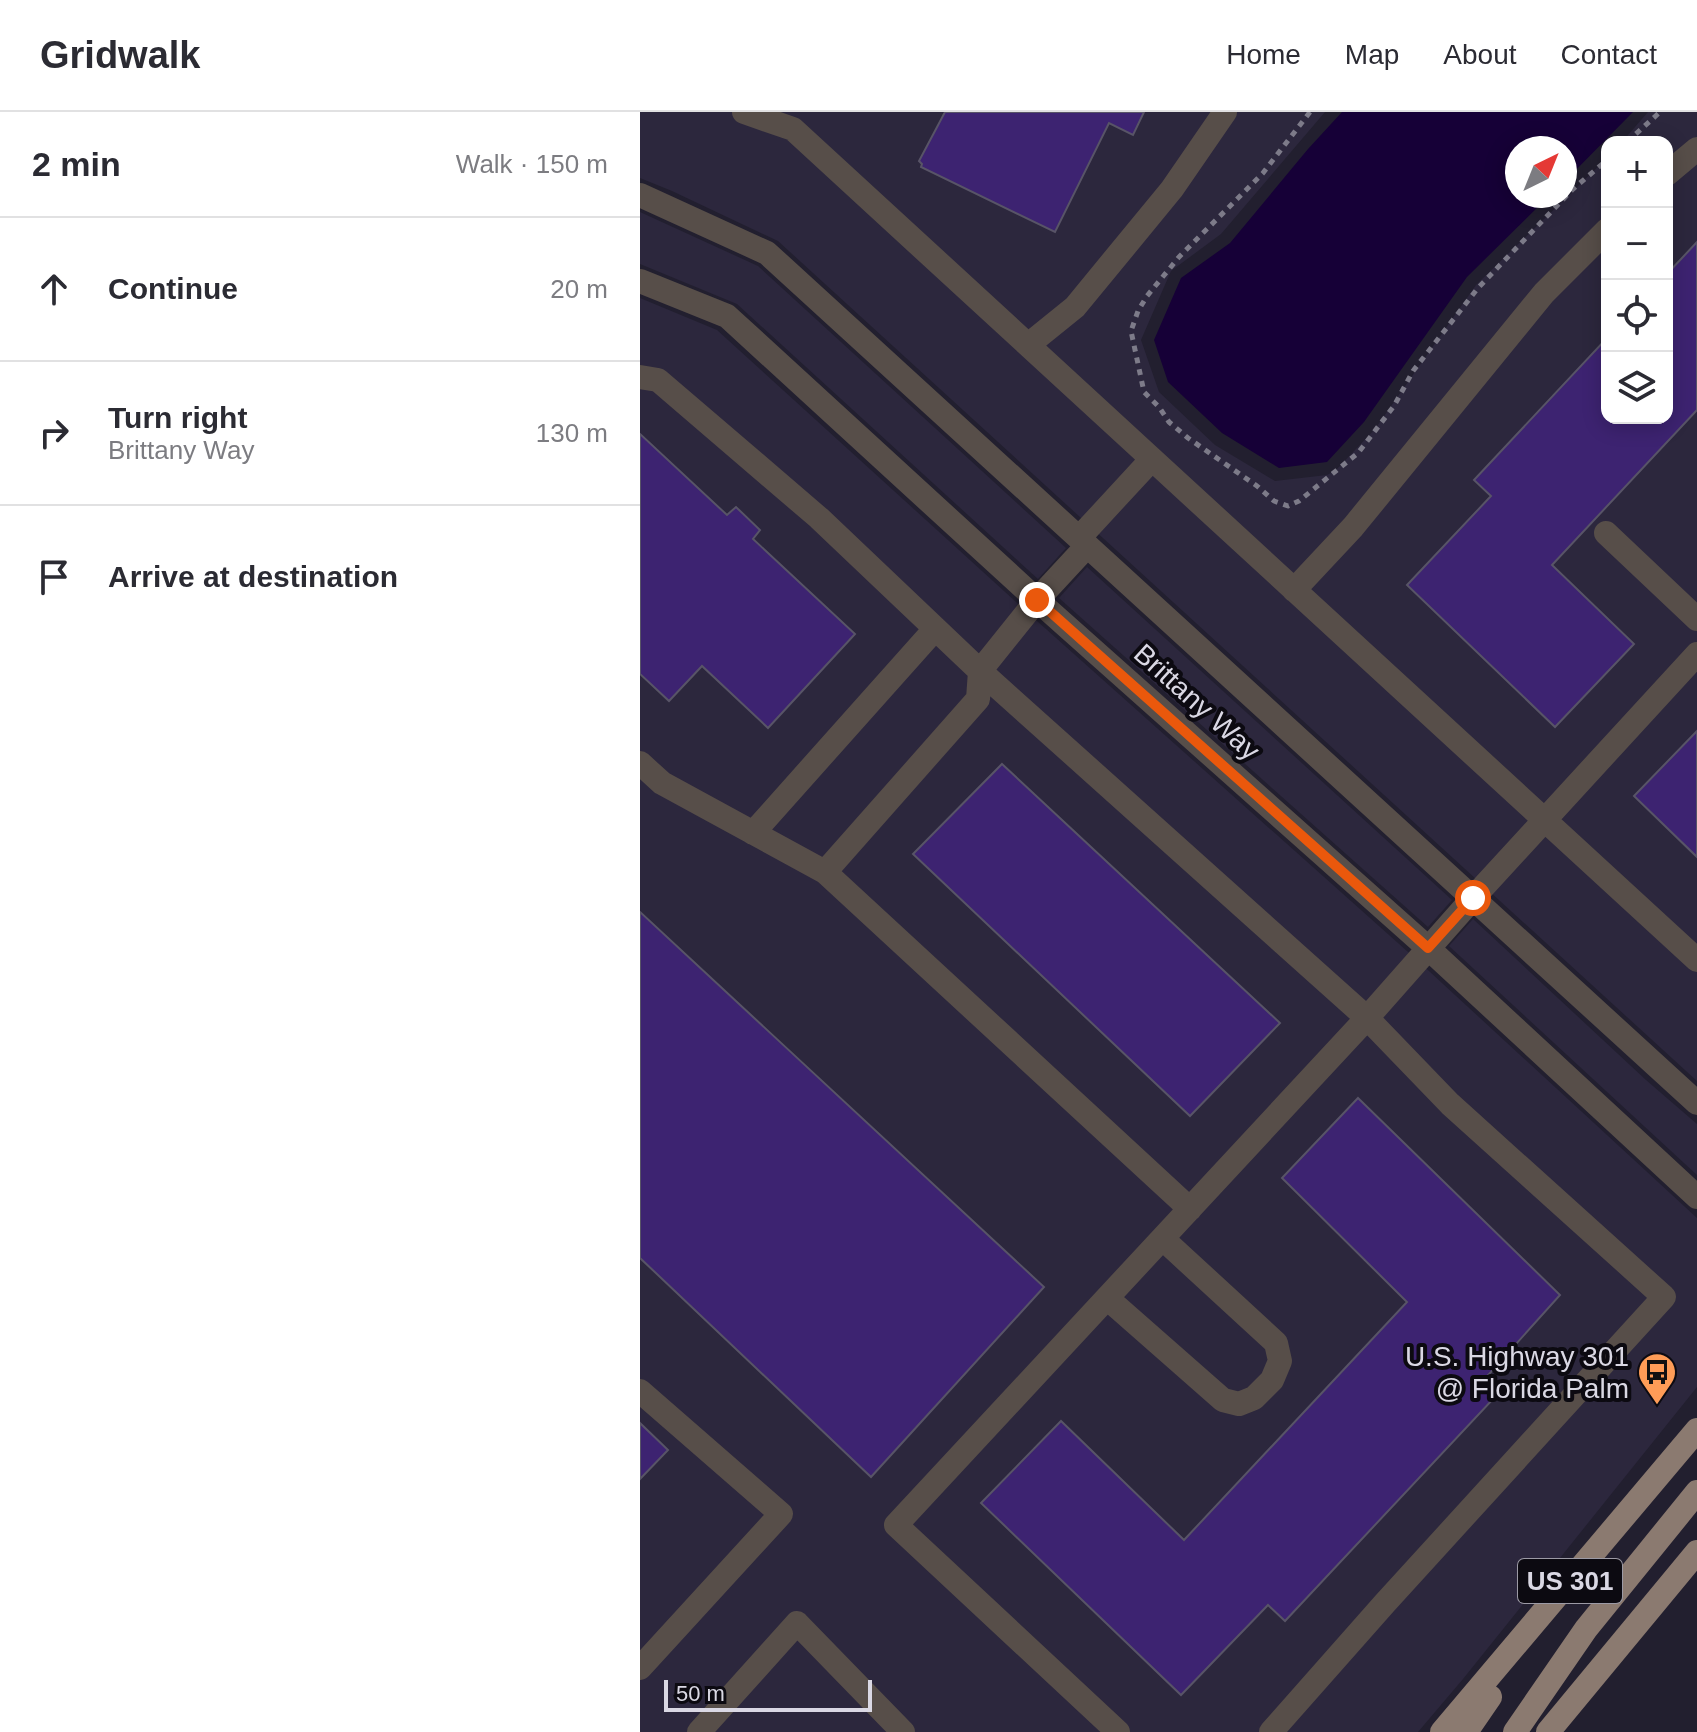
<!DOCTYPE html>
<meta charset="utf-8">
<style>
:root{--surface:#fff;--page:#f7f7f7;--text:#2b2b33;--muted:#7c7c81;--line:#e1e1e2}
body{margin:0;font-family:Helvetica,sans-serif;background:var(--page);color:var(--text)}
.controls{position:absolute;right:24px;top:24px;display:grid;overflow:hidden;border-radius:16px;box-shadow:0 4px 20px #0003}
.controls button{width:72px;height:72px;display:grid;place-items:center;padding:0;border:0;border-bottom:2px solid var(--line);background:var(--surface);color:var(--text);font:40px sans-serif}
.compass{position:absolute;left:865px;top:24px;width:72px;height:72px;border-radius:50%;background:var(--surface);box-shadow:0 4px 20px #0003;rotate:43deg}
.scale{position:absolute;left:24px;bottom:20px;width:208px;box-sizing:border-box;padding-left:8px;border:4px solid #dad8e4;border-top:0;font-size:22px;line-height:28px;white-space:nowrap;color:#dad8e4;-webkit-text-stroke:6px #0c0a11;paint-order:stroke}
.stop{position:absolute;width:24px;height:24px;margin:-18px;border:6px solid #ea580c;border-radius:50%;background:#fff}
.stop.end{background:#ea580c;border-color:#fff;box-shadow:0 2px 8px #0008}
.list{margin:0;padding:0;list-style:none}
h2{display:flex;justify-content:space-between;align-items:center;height:104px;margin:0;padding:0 32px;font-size:34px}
h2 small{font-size:26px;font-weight:400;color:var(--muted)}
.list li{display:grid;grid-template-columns:52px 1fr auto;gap:24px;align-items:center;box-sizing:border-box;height:144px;padding:0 32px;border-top:2px solid var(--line)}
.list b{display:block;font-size:30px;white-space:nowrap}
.list p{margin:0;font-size:26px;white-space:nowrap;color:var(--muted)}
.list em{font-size:26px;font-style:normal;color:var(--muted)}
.icon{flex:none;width:44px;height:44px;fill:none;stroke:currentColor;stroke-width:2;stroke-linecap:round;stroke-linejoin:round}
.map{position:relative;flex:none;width:1057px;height:1620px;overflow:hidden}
header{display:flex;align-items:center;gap:48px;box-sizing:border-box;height:112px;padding:0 40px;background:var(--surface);border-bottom:2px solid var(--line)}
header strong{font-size:38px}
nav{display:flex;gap:44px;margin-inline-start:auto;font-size:28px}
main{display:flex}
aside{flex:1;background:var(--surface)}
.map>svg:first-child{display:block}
.built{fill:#2c273d}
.water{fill:#160037}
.building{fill:#3d2371;stroke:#585467;stroke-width:2}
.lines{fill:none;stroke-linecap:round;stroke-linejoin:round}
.path{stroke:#7d7b89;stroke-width:5;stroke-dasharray:6 6;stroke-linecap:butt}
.minor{stroke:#574e49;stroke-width:24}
.major{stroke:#8b7a70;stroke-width:24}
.route{stroke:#ea580c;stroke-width:10}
.labels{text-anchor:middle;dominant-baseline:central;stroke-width:8;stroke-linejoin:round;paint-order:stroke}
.shield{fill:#0c0a11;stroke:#9c9aa5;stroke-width:2}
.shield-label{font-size:26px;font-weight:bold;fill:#dad8e4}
.street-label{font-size:28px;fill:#dad8e4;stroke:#0c0a11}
.poi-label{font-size:28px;fill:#dad8e4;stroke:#0c0a11;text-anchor:end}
</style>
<header>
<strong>Gridwalk</strong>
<nav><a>Home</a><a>Map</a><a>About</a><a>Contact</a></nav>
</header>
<main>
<aside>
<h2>2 min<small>Walk · 150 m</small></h2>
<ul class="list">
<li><svg class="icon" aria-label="ahead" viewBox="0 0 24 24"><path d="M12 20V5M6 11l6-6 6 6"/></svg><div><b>Continue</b></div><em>20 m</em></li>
<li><svg class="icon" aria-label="right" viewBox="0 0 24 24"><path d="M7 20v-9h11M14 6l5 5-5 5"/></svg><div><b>Turn right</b><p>Brittany Way</p></div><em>130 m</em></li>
<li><svg class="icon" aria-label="arrive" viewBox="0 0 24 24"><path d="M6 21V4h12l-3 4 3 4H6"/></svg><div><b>Arrive at destination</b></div></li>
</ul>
</aside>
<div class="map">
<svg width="1057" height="1620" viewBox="0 0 1057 1620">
<rect width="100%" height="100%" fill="#221f2f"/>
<!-- built -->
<path class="built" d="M0,0h685l-104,122 -50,37 -30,69 18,52 56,53 60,36 52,-6 9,-5 39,-41 101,-144 131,-127v260h60v-276h-45l26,-30h49v969l-919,-840 -106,-50 -32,-13z
M0,100l118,54 308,282 -28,31 -301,-275 -97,-40z
M0,186l77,32 320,291 380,339 280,258v169l-234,292 -45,53h-778z
M447,455l365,333 -24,27 -369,-329z
M833,807l173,161 51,44v51l-248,-229z"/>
<!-- water -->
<path class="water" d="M702,0h291l-68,69v-33h-48v48h32l-82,81 -103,145 -37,40 -48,6 -57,-35 -54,-51 -14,-42 27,-62 49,-35 78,-94z"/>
<!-- building -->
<path class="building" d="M305,0h199l-11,23 -24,-12 -54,109 -134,-65 1,-3 -3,-3z
M1057,130v168l-145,155 82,79 -79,83 -148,-142 84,-89 -17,-16 133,-142v80h60v-144z
M0,322l87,81 9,-8 24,23 -7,9 102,95 -87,94 -66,-62 -33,35 -29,-27z
M1057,619v126l-63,-61z
M362,652l278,259 -90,93 -277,-262z
M0,800l404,375 -173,190 -231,-219z
M718,986l202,197 -79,88 13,15 -209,223 -17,-16 -87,90 -200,-192 80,-82 123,119 223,-238 -125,-124z
M0,1311l28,27 -28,29z"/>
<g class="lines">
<!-- path -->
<path class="path" d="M670,0l-47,61 -84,84 -32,39 -9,15 -7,20 13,61 15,15 10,15 19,16 69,48 17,15 14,5 11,-5 59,-48 36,-47 19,-35 65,-83 95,-99 34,-29
M987,30l33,-30"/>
<!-- minor -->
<path class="minor" d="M104,0l49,17 359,330 -73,79
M1027,62l30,-25
M0,83l127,58 930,850
M0,169l87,35 310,284 391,348 269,249
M388,233l47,-38 97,-118 53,-77
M0,265l18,3 161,138 161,153 -2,28 -153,173
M512,347l545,501
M966,421l91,86
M447,434l-50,54 -57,71 387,347 -471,507 222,207
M654,478l59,-63 191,-234 63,-63
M0,651l22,20 163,89 365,337
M113,721l182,-204
M467,1186l116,102 16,4 15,-6 18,-18 8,-19 -4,-18 -113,-104
M0,1279l141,123 -141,154
M59,1620l98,-109 106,109
M631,1620l114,-129 279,-306 -214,-193 -83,-86 106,-120 224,-244"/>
<!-- major -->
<path class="major" d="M802,1620l255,-302
M826,1620l24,-35
M875,1620l71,-103 111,-137
M908,1620l149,-180"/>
</g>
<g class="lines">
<!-- route -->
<path class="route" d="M397,488l391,348 45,-50"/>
</g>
<!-- icons -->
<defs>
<symbol id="bus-pin" viewBox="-11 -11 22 30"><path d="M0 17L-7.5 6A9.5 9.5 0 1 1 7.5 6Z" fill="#fe9c57" stroke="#0c0a11"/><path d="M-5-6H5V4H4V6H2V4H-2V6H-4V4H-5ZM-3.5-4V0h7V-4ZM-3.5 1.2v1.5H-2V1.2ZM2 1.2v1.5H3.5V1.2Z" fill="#111"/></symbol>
</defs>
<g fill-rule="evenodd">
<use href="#bus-pin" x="995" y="1238" width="44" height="60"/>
</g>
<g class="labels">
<!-- shield labels -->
<rect class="shield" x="878" y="1447" width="104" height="44" rx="6"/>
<g class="shield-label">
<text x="930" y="1469">US 301</text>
</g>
<!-- street labels -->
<g class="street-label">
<text transform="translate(557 590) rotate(42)">Brittany Way</text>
</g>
<!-- poi labels -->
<g class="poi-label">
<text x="989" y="1244">U.S. Highway 301<tspan x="989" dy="32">@ Florida Palm</tspan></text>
</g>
</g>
</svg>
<div class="controls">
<button>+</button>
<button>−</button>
<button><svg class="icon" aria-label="locate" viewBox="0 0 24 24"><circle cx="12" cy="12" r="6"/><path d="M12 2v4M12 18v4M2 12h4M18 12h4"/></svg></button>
<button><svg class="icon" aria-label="layers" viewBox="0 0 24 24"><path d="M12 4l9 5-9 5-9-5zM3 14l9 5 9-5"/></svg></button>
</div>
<svg class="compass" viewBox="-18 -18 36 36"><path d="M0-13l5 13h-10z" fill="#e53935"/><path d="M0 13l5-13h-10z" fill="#7c7c81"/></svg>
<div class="scale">50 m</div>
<div class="stop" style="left:833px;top:786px"></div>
<div class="stop end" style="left:397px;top:488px"></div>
</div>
</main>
